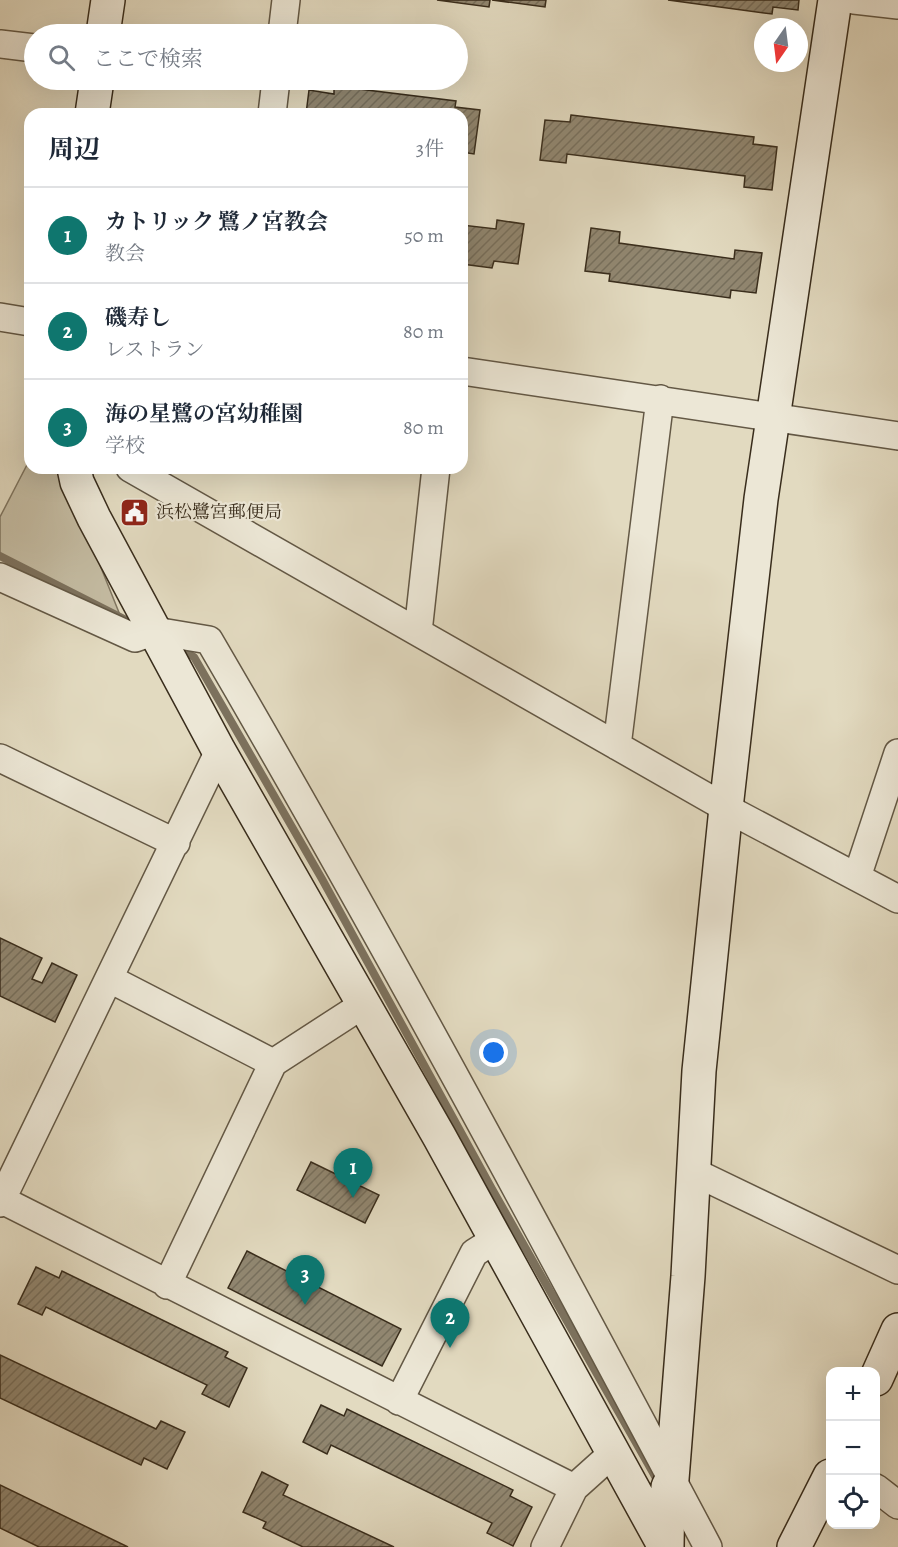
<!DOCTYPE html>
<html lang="ja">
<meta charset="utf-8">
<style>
:root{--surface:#fff;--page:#f6f6f7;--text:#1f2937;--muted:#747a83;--line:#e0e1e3;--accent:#0f766e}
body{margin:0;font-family:Alegreya,"Noto Serif JP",serif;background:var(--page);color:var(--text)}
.controls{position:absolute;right:18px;bottom:18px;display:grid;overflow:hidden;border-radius:12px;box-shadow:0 6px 24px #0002}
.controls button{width:54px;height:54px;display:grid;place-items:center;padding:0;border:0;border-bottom:2px solid var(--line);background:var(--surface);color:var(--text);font:30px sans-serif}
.compass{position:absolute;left:754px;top:18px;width:54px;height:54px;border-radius:50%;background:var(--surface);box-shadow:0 6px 24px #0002;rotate:194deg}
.you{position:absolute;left:494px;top:1053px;width:21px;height:21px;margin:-15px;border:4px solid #fff;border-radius:50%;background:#1a73e8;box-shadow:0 0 0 9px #1a73e833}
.badge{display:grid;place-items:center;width:39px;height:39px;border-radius:50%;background:var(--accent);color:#fff;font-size:20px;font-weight:700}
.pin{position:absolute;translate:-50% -50px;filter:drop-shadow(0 2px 3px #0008)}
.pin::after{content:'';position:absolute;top:32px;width:21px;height:18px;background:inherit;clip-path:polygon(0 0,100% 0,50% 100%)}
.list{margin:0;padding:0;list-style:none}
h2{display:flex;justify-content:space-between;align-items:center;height:78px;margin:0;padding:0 24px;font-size:26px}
h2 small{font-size:20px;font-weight:400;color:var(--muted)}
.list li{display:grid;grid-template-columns:39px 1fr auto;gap:18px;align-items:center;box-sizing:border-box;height:96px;padding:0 24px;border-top:2px solid var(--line)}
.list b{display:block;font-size:22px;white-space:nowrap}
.list p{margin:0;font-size:20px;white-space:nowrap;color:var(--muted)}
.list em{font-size:20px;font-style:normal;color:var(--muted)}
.icon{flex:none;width:33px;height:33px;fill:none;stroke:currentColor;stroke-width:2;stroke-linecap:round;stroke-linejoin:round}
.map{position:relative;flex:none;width:898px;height:1547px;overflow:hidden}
.search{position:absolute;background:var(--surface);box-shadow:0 6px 24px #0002;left:24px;top:24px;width:444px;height:66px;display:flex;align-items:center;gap:15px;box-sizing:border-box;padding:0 21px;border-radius:33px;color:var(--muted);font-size:22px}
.panel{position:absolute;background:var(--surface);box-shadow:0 6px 24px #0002;left:24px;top:108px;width:444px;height:366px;border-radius:18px}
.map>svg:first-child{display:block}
.park{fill:#c5bda4;stroke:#7f7560;stroke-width:1.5}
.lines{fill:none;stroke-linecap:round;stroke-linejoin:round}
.stream{stroke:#7c715d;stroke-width:8}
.building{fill:url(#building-hatch);stroke:#392d1c;stroke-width:1.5}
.street-casing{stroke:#635845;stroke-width:30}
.secondary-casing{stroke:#392d1c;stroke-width:36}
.street{stroke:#ece7d6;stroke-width:27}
.secondary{stroke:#ece7d6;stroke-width:33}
.labels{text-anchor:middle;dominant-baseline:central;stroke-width:4.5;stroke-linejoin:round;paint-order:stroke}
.poi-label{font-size:18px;fill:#392d1c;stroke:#ece7d6;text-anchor:start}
</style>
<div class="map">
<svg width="898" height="1547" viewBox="0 0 898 1547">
<defs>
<pattern id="building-hatch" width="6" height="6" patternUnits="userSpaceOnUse" patternTransform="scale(1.5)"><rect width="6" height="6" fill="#918771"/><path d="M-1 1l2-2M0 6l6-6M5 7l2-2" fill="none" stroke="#776f5c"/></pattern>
</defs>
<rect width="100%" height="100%" fill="#e2dac0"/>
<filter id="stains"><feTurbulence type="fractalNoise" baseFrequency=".00333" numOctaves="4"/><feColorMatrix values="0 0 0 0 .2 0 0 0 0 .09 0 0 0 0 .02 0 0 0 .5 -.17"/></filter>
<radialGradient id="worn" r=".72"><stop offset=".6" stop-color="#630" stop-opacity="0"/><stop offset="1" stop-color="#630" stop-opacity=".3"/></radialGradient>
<!-- park -->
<path class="park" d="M30,459v9h31l59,147 -120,-56v-42z"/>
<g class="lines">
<!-- stream -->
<path class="stream" d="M0,556l128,65
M177,648l17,9 128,222 170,310 168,296"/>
</g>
<!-- building -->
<path class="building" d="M437,0h53l-1,7z
M492,0h54l-1,7z
M668,0h131l-1,10 -25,-3 -1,7z
M334,86l122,15 -1,6 25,3 -6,44 -12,-2v-38h-156l3,-24 25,4z
M571,115l183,22 -1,7 24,3 -5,43 -28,-3 1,-11 -178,-22 -1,9 -26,-3 5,-40 25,2z
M497,220l27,4 -6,40 -24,-3 -2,7 -30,-4v-39l34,4z
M591,228l29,4 -1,11 115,16 1,-9 27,3 -6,40 -25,-3 -1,8 -121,-17 1,-7 -25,-3z
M0,938l42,20 -10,21 10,4 10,-20 25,12 -22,47 -55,-26z
M311,1162l68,33 -14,28 -68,-33z
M247,1251l154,78 -19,37 -154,-78z
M36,1267l23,11 3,-7 166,81 -3,5 22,11 -18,39 -27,-13 5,-9 -161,-78 -4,8 -24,-11z
M0,1355l156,74 5,-8 24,11 -18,37 -23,-11 -3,7 -141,-67z
M321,1405l23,11 3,-7 166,81 -3,6 22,11 -19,39 -26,-13 5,-10 -161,-78 -4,9 -24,-12z
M262,1472l26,13 -5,10 111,52h-91l-40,-19 3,-6 -23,-10z
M0,1485l128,62h-89l-39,-19z"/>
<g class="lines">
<defs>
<path id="street" d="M854,0l44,5
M282,34l4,-34
M0,44l34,4
M272,114l4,-34
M0,317l30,5
M462,371l436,65
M130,468l596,340 172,91
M0,577l135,61 20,-7 54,9c174,298 337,602 499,907
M418,632l18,-164
M617,746l43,-347
M0,758l176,85
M857,877l41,-124
M110,979l163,84
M694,1172l204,98
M0,1199l574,289
M0,1203l219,-452
M167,1285l106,-222 91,-59
M399,1401l75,-148 22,-14
M876,1488l22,17
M545,1547l29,-59 39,-35"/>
<path id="secondary" d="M103,34l5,-34
M92,114l5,-34
M74,468l3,14 17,36 125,233 220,385 226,411
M876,1379l22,-49
M667,1547l1,-60 4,-8 16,-203 11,-205 27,-263 35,-309 74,-499
M794,1547l36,-71"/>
</defs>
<!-- street casing -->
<use href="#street" class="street-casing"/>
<!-- secondary casing -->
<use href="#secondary" class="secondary-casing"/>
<!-- street -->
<use href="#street" class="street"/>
<!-- secondary -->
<use href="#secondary" class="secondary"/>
</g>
<!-- icons -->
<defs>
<symbol id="civic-square" viewBox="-11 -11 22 22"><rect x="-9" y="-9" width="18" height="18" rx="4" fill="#8f2418" stroke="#ece7d6"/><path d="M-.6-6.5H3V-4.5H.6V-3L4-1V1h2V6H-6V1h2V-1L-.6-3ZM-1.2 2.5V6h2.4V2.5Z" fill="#fff"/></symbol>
</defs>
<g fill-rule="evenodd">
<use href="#civic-square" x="118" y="496" width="33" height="33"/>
</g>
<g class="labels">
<!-- poi labels -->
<g class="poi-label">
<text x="156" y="512">浜松鷺宮郵便局</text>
</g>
</g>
<rect width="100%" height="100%" filter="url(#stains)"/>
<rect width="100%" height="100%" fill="url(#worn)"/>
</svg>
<div class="controls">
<button>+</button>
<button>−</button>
<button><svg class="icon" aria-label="locate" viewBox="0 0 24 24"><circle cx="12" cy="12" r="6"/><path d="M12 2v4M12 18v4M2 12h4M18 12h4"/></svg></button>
</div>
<svg class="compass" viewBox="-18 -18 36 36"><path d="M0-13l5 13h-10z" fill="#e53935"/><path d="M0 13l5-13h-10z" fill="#747a83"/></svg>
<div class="you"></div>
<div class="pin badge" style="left:353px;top:1198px">1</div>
<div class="pin badge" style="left:450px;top:1348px">2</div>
<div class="pin badge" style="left:305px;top:1305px">3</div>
<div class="search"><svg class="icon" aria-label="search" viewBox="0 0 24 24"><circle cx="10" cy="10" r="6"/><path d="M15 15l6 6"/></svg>ここで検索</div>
<section class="panel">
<h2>周辺<small>3件</small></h2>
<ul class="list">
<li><span class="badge">1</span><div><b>カトリック 鷺ノ宮教会</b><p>教会</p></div><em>50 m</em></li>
<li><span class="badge">2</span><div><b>磯寿し</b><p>レストラン</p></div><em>80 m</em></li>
<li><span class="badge">3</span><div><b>海の星鷺の宮幼稚園</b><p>学校</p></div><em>80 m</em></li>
</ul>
</section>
</div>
